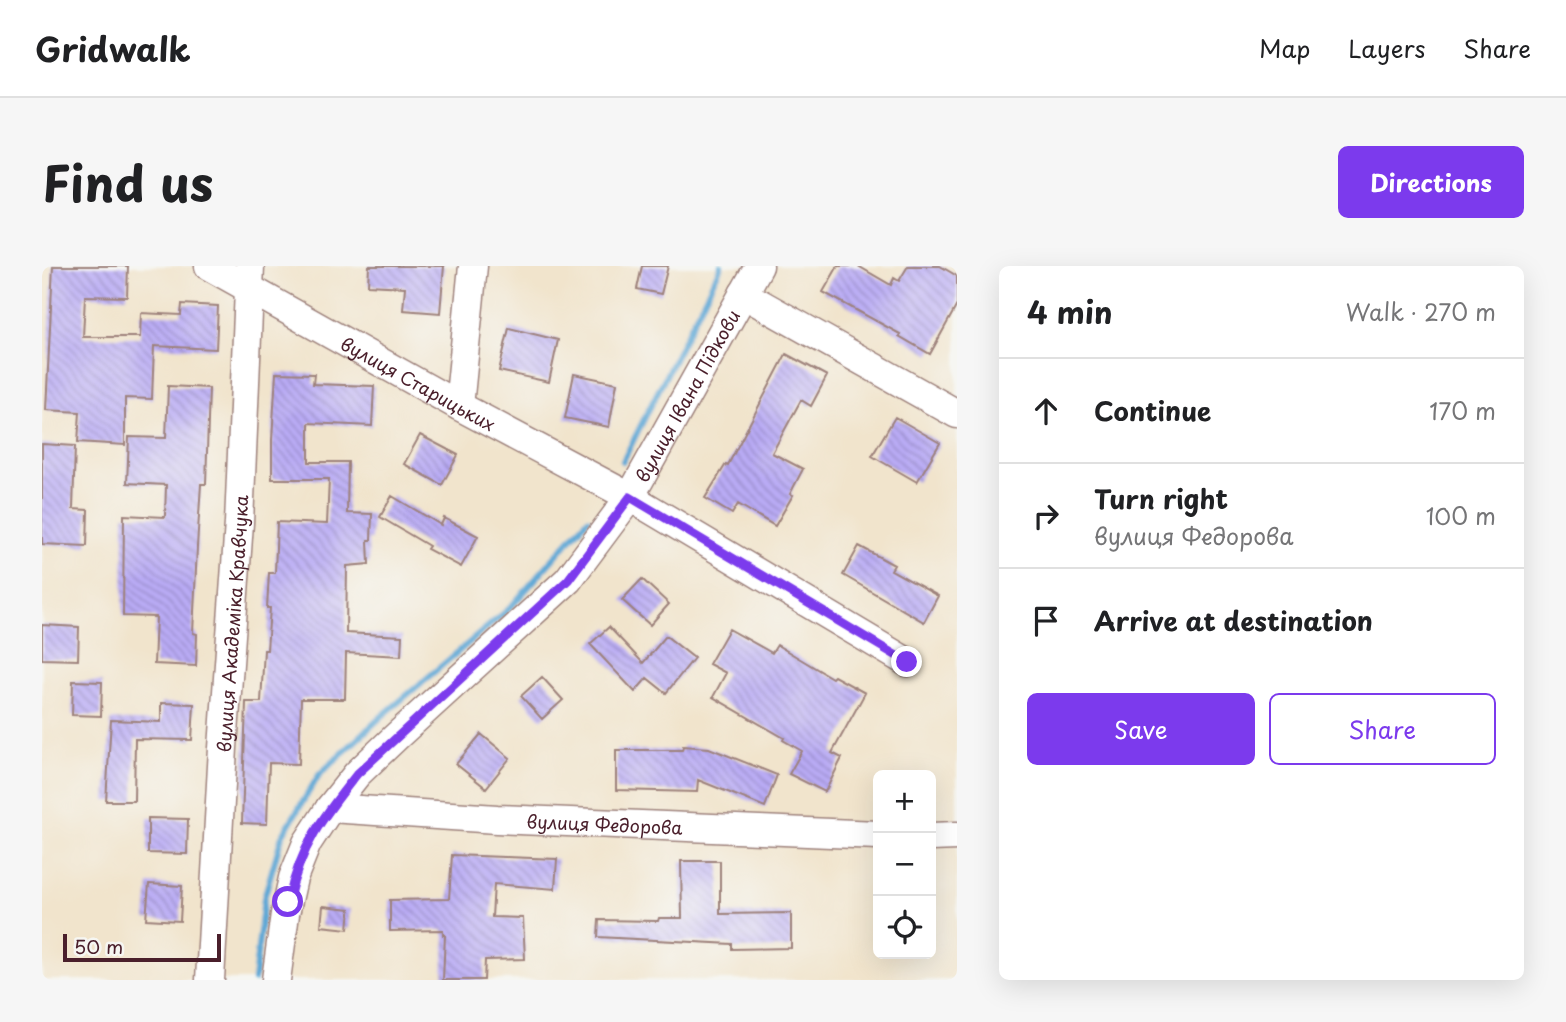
<!DOCTYPE html>
<meta charset="utf-8">
<style>
:root{--surface:#fff;--page:#f6f6f6;--text:#202124;--muted:#757577;--line:#e0e0e0;--accent:#7c3aed}
body{margin:0;font-family:"Playpen Sans",sans-serif;background:var(--page);color:var(--text)}
.controls{position:absolute;right:21px;bottom:21px;display:grid;overflow:hidden;border-radius:10px;box-shadow:0 7px 28px #0002}
.controls button{width:63px;height:63px;display:grid;place-items:center;padding:0;border:0;border-bottom:2px solid var(--line);background:var(--surface);color:var(--text);font:35px sans-serif}
.scale{position:absolute;left:21px;bottom:18px;width:158px;box-sizing:border-box;padding-left:7px;border:4px solid #4a1f2b;border-top:0;font-size:19px;line-height:24px;white-space:nowrap;color:#4a1f2b;-webkit-text-stroke:5px #f6f6f2;paint-order:stroke}
.stop{position:absolute;width:21px;height:21px;margin:-16px;border:5px solid #7c3aed;border-radius:50%;background:#fff}
.stop.end{background:#7c3aed;border-color:#fff;box-shadow:0 2px 7px #0008}
.list{margin:0;padding:0;list-style:none}
h2{display:flex;justify-content:space-between;align-items:center;height:91px;margin:0;padding:0 28px;font-size:30px}
h2 small{font-size:23px;font-weight:400;color:var(--muted)}
.list li{display:grid;grid-template-columns:46px 1fr auto;gap:21px;align-items:center;box-sizing:border-box;height:105px;padding:0 28px;border-top:2px solid var(--line)}
.list b{display:block;font-size:26px;white-space:nowrap}
.list p{margin:0;font-size:23px;white-space:nowrap;color:var(--muted)}
.list em{font-size:23px;font-style:normal;color:var(--muted)}
.actions{display:flex;gap:14px;padding:21px 28px}
.actions a{flex:1;padding:16px 0;border:2px solid var(--accent);border-radius:10px;text-align:center;font-size:24px;color:var(--accent)}
.actions .main{background:var(--accent);color:#fff}
.icon{flex:none;width:38px;height:38px;fill:none;stroke:currentColor;stroke-width:2;stroke-linecap:round;stroke-linejoin:round}
.map{position:relative;flex:none;width:915px;height:714px;overflow:hidden;border-radius:10px}
header{display:flex;align-items:center;gap:42px;box-sizing:border-box;height:98px;padding:0 35px;background:var(--surface);border-bottom:2px solid var(--line)}
header strong{font-size:33px}
nav{display:flex;gap:38px;margin-inline-start:auto;font-size:24px}
.intro{display:flex;align-items:center;justify-content:space-between;box-sizing:border-box;height:168px;padding:0 42px}
h1{margin:0;font-size:49px}
.button{padding:18px 32px;border-radius:10px;background:var(--accent);color:#fff;font-size:24px;font-weight:700}
main{display:flex;gap:42px;padding:0 42px}
aside{flex:1;background:var(--surface);border-radius:10px;box-shadow:0 7px 28px #0002}
.map>svg:first-child{display:block}
.lines{fill:none;stroke-linecap:round;stroke-linejoin:round}
.stream{stroke:#5da7d5;stroke-width:6}
.building{fill:url(#building-back-hatch)}
.minor-casing{stroke:#9e827c;stroke-width:31}
.minor{stroke:#fff;stroke-width:28}
.route{stroke:#7c3aed;stroke-width:9}
.labels{text-anchor:middle;dominant-baseline:central;stroke-width:6;stroke-linejoin:round;paint-order:stroke}
.street-label{font-size:18px;fill:#4a1f2b;stroke:#f6f6f2}
</style>
<header>
<strong>Gridwalk</strong>
<nav><a>Map</a><a>Layers</a><a>Share</a></nav>
</header>
<div class="intro"><h1>Find us</h1><a class="button">Directions</a></div>
<main>
<div class="map">
<svg width="915" height="714" viewBox="0 0 915 714">
<defs>
<pattern id="building-back-hatch" width="6" height="6" patternUnits="userSpaceOnUse" patternTransform="scale(1.75)"><rect width="6" height="6" fill="#b9abf5"/><path d="M-1 5l2 2M0 0l6 6M5-1l2 2" fill="none" stroke="#988bc7"/></pattern>
</defs>
<rect width="100%" height="100%" fill="#f6f6f2"/>
<filter id="ink" filterUnits="userSpaceOnUse"><feTurbulence type="fractalNoise" baseFrequency=".0143" numOctaves="2"/><feDisplacementMap in="SourceGraphic" scale="14" xChannelSelector="R" yChannelSelector="G"/><feConvolveMatrix kernelMatrix="1 2 1 2 8 2 1 2 1" color-interpolation-filters="sRGB"/></filter>
<filter id="wash" filterUnits="userSpaceOnUse"><feTurbulence type="fractalNoise" baseFrequency=".00686" numOctaves="4" result="noise"/><feDisplacementMap in="SourceGraphic" scale="28" xChannelSelector="R" yChannelSelector="G"/><feGaussianBlur stdDeviation="1.57" result="paint"/><feColorMatrix in="noise" values="0 0 0 0 0 0 0 0 0 0 0 0 0 0 0 0 0 1.4 0 .05"/><feComposite in="paint" operator="in"/></filter>
<g filter="url(#wash)">
<rect width="100%" height="100%" fill="#f1e4cc"/>
<g class="lines">
<!-- stream -->
<path class="stream" d="M581,195l98,-195
M212,714l10,-82 18,-62 37,-61 62,-58 129,-109 78,-89"/>
</g>
<g id="blocks">
<!-- building -->
<path class="building" d="M11,0h75l-1,31 -42,-1 -2,41h57l1,-24 40,2 1,-11 36,2 -2,43 -62,-3 -2,53 -27,-1v47l-47,-3 2,-30 -34,-2z
M327,0h75l-4,47 -37,-3 2,-23 -37,-2z
M600,0h26l-7,28 -24,-5z
M796,0h20l33,19 3,-7 5,3 9,-15h32l17,10v29l-27,49 -31,-18 1,-2 -77,-42z
M467,62l49,12 -9,42 -50,-11z
M744,88l41,22 -16,30 -10,-6 -29,53 31,16 -13,25 3,1 -18,31 -37,-22 -6,10 -27,-16 21,-34 2,1z
M234,107l38,1 -1,10 61,2 -2,40 -63,-3v39h39l-1,51 25,1 -1,26h-3l1,24 -22,2 -1,67 56,3 -1,20 -55,-3 -1,46h-44l-2,65 -30,-1 -2,61 -25,-1 4,-121h15l3,-52h3l3,-42h-3l2,-35h6l2,-51 50,2 2,-45h-57v-39z
M532,108l43,9 -8,44 -44,-9z
M126,120l41,2 -3,96h-5l-4,63 -4,86 4,1 -1,32 -42,-2 2,-47 -33,-1 1,-101 41,2 1,-32 -39,-2 2,-46 37,1z
M853,151l45,26 -23,39 -45,-26z
M378,169l38,20 -16,30 -38,-21z
M0,178l33,2 -2,63 15,1 -1,36 -45,-2z
M350,230l49,29 3,-7 34,18 -17,31 -34,-18 2,-3 -49,-29z
M817,280l35,19 -3,5 47,26 -14,26 -81,-47z
M600,313l27,25 -19,21 -28,-25z
M0,359l37,2 -1,33 -36,-1z
M567,361l34,36 23,-27 28,22 -28,35 -19,-15 -12,14 -45,-48z
M687,363l43,24 5,-8 55,33 2,-2 31,17 -33,60 10,5 -17,34 -36,-18 13,-23 -19,-11 1,-2 -71,-41 13,-24 -17,-9z
M500,411l21,23 -21,19 -21,-23z
M31,415l29,1 -1,34 -29,-1z
M119,437l33,1 -2,36 -57,-1 -1,62h-28l5,-81 50,2z
M439,468l29,24 -24,30 -30,-24z
M641,480l26,2 68,27 -12,32 -67,-27 -1,12 -81,-2v-40h66z
M106,552l40,1 -1,35 -39,-1z
M410,589l105,4 -2,30 -61,-5 -2,33 31,1 2,41 -40,1 -1,20h-41l2,-45h-2v-5l-53,1v-31l59,-1z
M639,595h39v53l71,-1v35l-59,1v-5l-134,-7 1,-17 59,1 1,-3h23z
M107,618l33,2 -2,35 -34,-2z
M281,640l27,3 -2,20 -27,-3z"/>
</g>
</g>
<g filter="url(#ink)">
<use href="#blocks" fill-opacity="0" stroke="#9e827c" stroke-width="2"/>
<g class="lines">
<defs>
<g id="minor">
<path id="s1" d="M167,0l250,140 171,91 277,165"/>
<path d="M701,28l214,120"/>
<path d="M417,140l14,-140"/>
<path id="s2" d="M288,542l167,11 381,16"/>
<path d="M889,571l26,-1"/>
<path id="s3" d="M168,714l13,-232 16,-225 11,-257"/>
<path id="s4" d="M234,714l9,-66 8,-36 14,-35 23,-35 27,-34 41,-39 170,-155 62,-83 129,-231"/>
</g>
</defs>
<!-- minor casing -->
<use href="#minor" class="minor-casing"/>
<!-- minor -->
<use href="#minor" class="minor"/>
</g>
</g>
<g class="lines" filter="url(#ink)">
<!-- route -->
<path class="route" d="M246,636c13,-57 34,-84 69,-128l211,-194 62,-83 277,165"/>
</g>
<g class="labels">
<!-- street labels -->
<g class="street-label">
<text stroke="none"><textPath href="#s1" startOffset="240">вулиця Старицьких</textPath></text>
<text stroke="none"><textPath href="#s4" startOffset="733">вулиця Івана Підкови</textPath></text>
<text stroke="none"><textPath href="#s3" startOffset="357">вулиця Академіка Кравчука</textPath></text>
<text stroke="none"><textPath href="#s2" startOffset="275">вулиця Федорова</textPath></text>
</g>
</g>
</svg>
<div class="controls">
<button>+</button>
<button>−</button>
<button><svg class="icon" aria-label="locate" viewBox="0 0 24 24"><circle cx="12" cy="12" r="6"/><path d="M12 2v4M12 18v4M2 12h4M18 12h4"/></svg></button>
</div>
<div class="scale">50 m</div>
<div class="stop" style="left:246px;top:636px"></div>
<div class="stop end" style="left:865px;top:396px"></div>
</div>
<aside>
<h2>4 min<small>Walk · 270 m</small></h2>
<ul class="list">
<li><svg class="icon" aria-label="ahead" viewBox="0 0 24 24"><path d="M12 20V5M6 11l6-6 6 6"/></svg><div><b>Continue</b></div><em>170 m</em></li>
<li><svg class="icon" aria-label="right" viewBox="0 0 24 24"><path d="M7 20v-9h11M14 6l5 5-5 5"/></svg><div><b>Turn right</b><p>вулиця Федорова</p></div><em>100 m</em></li>
<li><svg class="icon" aria-label="arrive" viewBox="0 0 24 24"><path d="M6 21V4h12l-3 4 3 4H6"/></svg><div><b>Arrive at destination</b></div></li>
</ul>
<div class="actions"><a class="main">Save</a><a>Share</a></div>
</aside>
</main>
